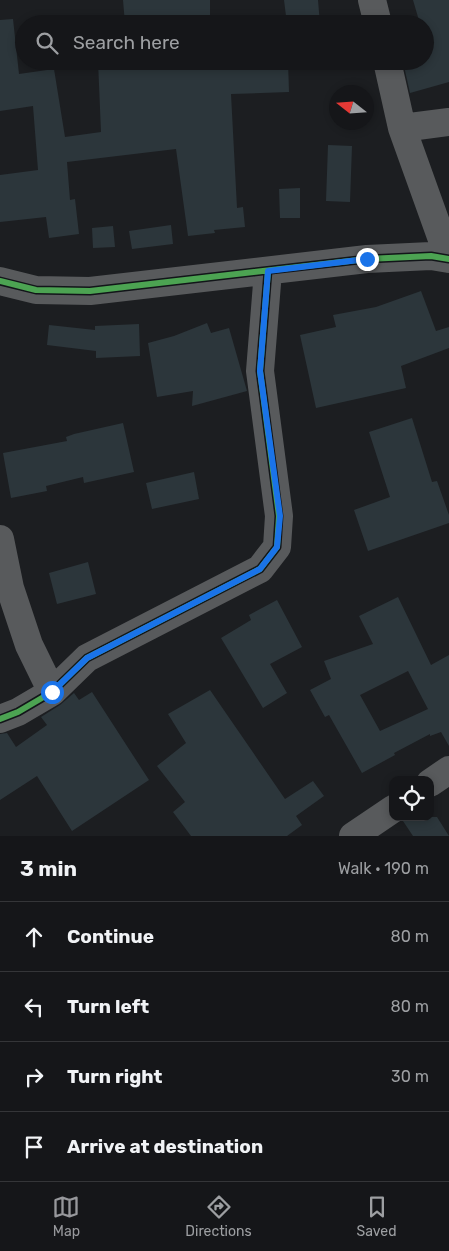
<!DOCTYPE html>
<meta charset="utf-8">
<style>
:root{--surface:#151619;--page:#222326;--text:#f1f3f6;--muted:#9d9fa2;--line:#343538;--accent:#97989c}
body{margin:0;font-family:Rubik,sans-serif;background:var(--page);color:var(--text)}
.controls{position:absolute;right:15px;bottom:15px;display:grid;overflow:hidden;border-radius:10px;box-shadow:0 2px 8px #0003}
.controls button{width:45px;height:45px;display:grid;place-items:center;padding:0;border:0;border-bottom:1px solid var(--line);background:var(--surface);color:var(--text);font:25px sans-serif}
.compass{position:absolute;left:329px;top:85px;width:45px;height:45px;border-radius:50%;background:var(--surface);box-shadow:0 2px 8px #0003;rotate:287deg}
.stop{position:absolute;width:15px;height:15px;margin:-11px;border:4px solid #1a73e8;border-radius:50%;background:#fff}
.stop.end{background:#1a73e8;border-color:#fff;box-shadow:0 1px 5px #0008}
.list{margin:0;padding:0;list-style:none}
h2{display:flex;justify-content:space-between;align-items:center;height:65px;margin:0;padding:0 20px;font-size:21px}
h2 small{font-size:16px;font-weight:400;color:var(--muted)}
.list li{display:grid;grid-template-columns:32px 1fr auto;gap:15px;align-items:center;box-sizing:border-box;height:70px;padding:0 20px;border-top:1px solid var(--line)}
.list b{display:block;font-size:19px;white-space:nowrap}
.list em{font-size:16px;font-style:normal;color:var(--muted)}
.icon{flex:none;width:28px;height:28px;fill:none;stroke:currentColor;stroke-width:2;stroke-linecap:round;stroke-linejoin:round}
.map{position:relative;flex:none;width:449px;height:836px;overflow:hidden}
.search{position:absolute;background:var(--surface);box-shadow:0 2px 8px #0003;left:15px;right:15px;top:15px;height:55px;display:flex;align-items:center;gap:12px;box-sizing:border-box;padding:0 18px;border-radius:28px;color:var(--muted);font-size:19px}
.sheet{height:345px;background:var(--surface)}
nav{display:flex;justify-content:space-around;align-items:center;box-sizing:border-box;height:70px;border-top:1px solid var(--line);background:var(--surface);font-size:14px;color:var(--muted)}
nav a{display:grid;justify-items:center;gap:2px}
nav .on{color:var(--accent)}
.map>svg:first-child{display:block}
.building{fill:#2c363b;fill-rule:evenodd}
.lines{fill:none;stroke-linecap:round;stroke-linejoin:round}
.minor{stroke:#585a5c;stroke-width:28}
.cycleway-casing{stroke:#121519;stroke-width:9}
.cycleway{stroke:#4ca352;stroke-width:6}
.route{stroke:#1a73e8;stroke-width:6}
</style>
<div class="map">
<svg width="449" height="836" viewBox="0 0 449 836">
<rect width="100%" height="100%" fill="#1c1e21"/>
<!-- building -->
<path class="building" d="M123,0h87v24h-85z
M284,0h34l2,24h-33z
M413,0h36v82l-39,11 -6,-27 21,-5v-37h-5z
M13,19l6,55 35,-5 11,68 36,-5 -3,-71h28v8l45,-2v-6h117l1,31 -58,2 6,114 6,-1 2,20 -31,3 1,3 -27,3 -12,-87 -109,13 3,38 5,-1 4,35 -30,4 -3,-21 -46,5v-47l38,-5 -5,-64 -33,5v-91z
M328,145l24,1 -2,56 -24,-1z
M300,188v30h-20l-1,-29z
M171,225l2,19 -41,5 -3,-18z
M113,226l2,21 -22,1 -1,-20z
M421,291l15,40 13,-4v21l-48,18 5,22 -90,20 -16,-73 36,-8 -3,-12 43,-8z
M207,323l4,10 18,-5 18,63 -55,15 1,-15 -36,6 -9,-54 26,-7z
M139,324l1,32 -44,2v-7l-49,-6 2,-20 46,5v-4z
M412,418l20,64 5,-1 12,34v8l-81,28 -14,-41 36,-13 -21,-65z
M123,423l11,49 -50,11 -1,-6 -37,9 1,5 -36,7 -8,-45 64,-12 -1,-4 8,-3z
M194,472l5,27 -47,10 -6,-26z
M88,562l8,32 -39,10 -8,-31z
M398,597l33,68 18,-10v91l-8,-14 -11,4v-2l-36,19 1,2 -33,18 -33,-58 -4,2 -15,-27 21,-11 -7,-18 49,-17 -14,-28zM408,671l20,38 -48,22 -20,-36z
M277,600l25,47 -32,17 17,29 -24,15 -42,-70 30,-18 -2,-5z
M210,690l75,109 28,-18 11,15 -28,20 6,9 -15,11h-96l-18,-24 12,-10 -28,-36 29,-23 -18,-29z
M92,692l57,88 -77,51 -35,-55 -37,24v-66l7,-1 9,14 31,-22 -6,-8 19,-12 14,-12 5,7z
M406,817h31l12,19h-36l-10,-15z"/>
<g class="lines">
<!-- minor -->
<path class="minor" d="M372,0l6,24
M387,61l15,67 47,131
M402,128l47,-6
M0,281l36,9 54,1 277,-32 64,-3 18,3
M0,539l10,49 19,57 23,47
M0,719l18,-7 34,-20 35,-34 173,-89 17,-22 2,-31 -19,-145 8,-100
M430,783l19,-13
M353,836l40,-27"/>
<defs>
<path id="cycleway" d="M0,281l36,9 54,1 277,-32 64,-3 18,3
M0,719l18,-7 34,-20 35,-34 173,-89 17,-22 2,-31 -19,-145 8,-100"/>
</defs>
<!-- cycleway casing -->
<use href="#cycleway" class="cycleway-casing"/>
<!-- cycleway -->
<use href="#cycleway" class="cycleway"/>
</g>
<g class="lines">
<!-- route -->
<path class="route" d="M52,692l35,-34 173,-89 17,-22 3,-31 -20,-145 8,-100 99,-12"/>
</g>
</svg>
<div class="controls">
<button><svg class="icon" aria-label="locate" viewBox="0 0 24 24"><circle cx="12" cy="12" r="6"/><path d="M12 2v4M12 18v4M2 12h4M18 12h4"/></svg></button>
</div>
<svg class="compass" viewBox="-18 -18 36 36"><path d="M0-13l5 13h-10z" fill="#e53935"/><path d="M0 13l5-13h-10z" fill="#9d9fa2"/></svg>
<div class="stop" style="left:52px;top:692px"></div>
<div class="stop end" style="left:367px;top:259px"></div>
<div class="search"><svg class="icon" aria-label="search" viewBox="0 0 24 24"><circle cx="10" cy="10" r="6"/><path d="M15 15l6 6"/></svg>Search here</div>
</div>
<section class="sheet">
<h2>3 min<small>Walk · 190 m</small></h2>
<ul class="list">
<li><svg class="icon" aria-label="ahead" viewBox="0 0 24 24"><path d="M12 20V5M6 11l6-6 6 6"/></svg><div><b>Continue</b></div><em>80 m</em></li>
<li><svg class="icon" aria-label="left" viewBox="0 0 24 24"><path d="M17 20v-9H6M10 6l-5 5 5 5"/></svg><div><b>Turn left</b></div><em>80 m</em></li>
<li><svg class="icon" aria-label="right" viewBox="0 0 24 24"><path d="M7 20v-9h11M14 6l5 5-5 5"/></svg><div><b>Turn right</b></div><em>30 m</em></li>
<li><svg class="icon" aria-label="arrive" viewBox="0 0 24 24"><path d="M6 21V4h12l-3 4 3 4H6"/></svg><div><b>Arrive at destination</b></div></li>
</ul>
</section>
<nav>
<a class="on"><svg class="icon" aria-label="map" viewBox="0 0 24 24"><path d="M3 6l6-2 6 2 6-2v14l-6 2-6-2-6 2zM9 4v14M15 6v14"/></svg>Map</a>
<a><svg class="icon" aria-label="directions" viewBox="0 0 24 24"><path d="M12 3l9 9-9 9-9-9zM9 14v-3h6M13 9l2 2-2 2"/></svg>Directions</a>
<a><svg class="icon" aria-label="saved" viewBox="0 0 24 24"><path d="M7 4h10v16l-5-4-5 4z"/></svg>Saved</a>
</nav>
